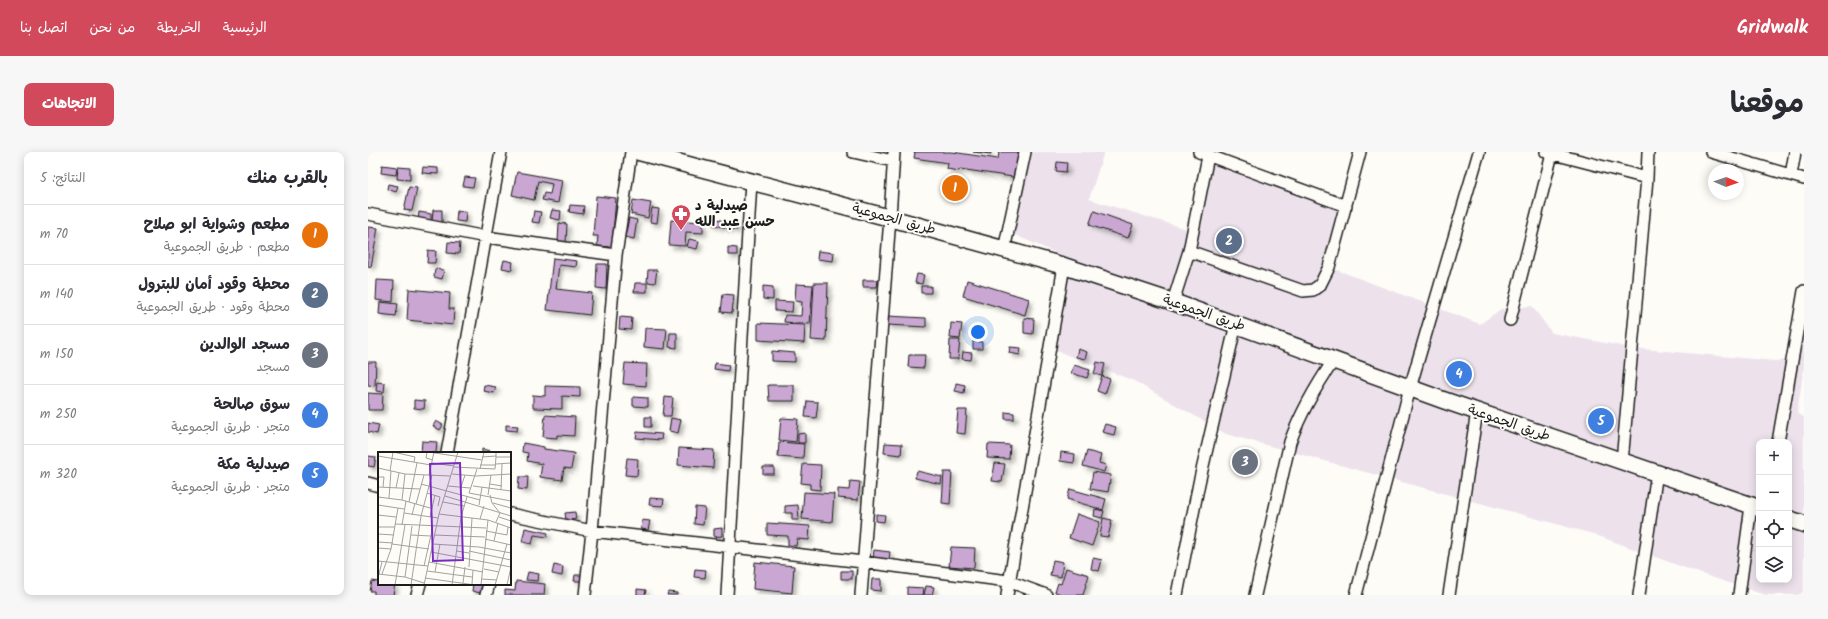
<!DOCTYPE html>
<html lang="ar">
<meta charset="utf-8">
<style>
:root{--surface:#fff;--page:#f7f7f7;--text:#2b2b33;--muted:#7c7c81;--line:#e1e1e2;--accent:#d1495b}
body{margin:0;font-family:Kalam,"Playpen Sans Arabic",sans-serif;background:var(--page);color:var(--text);direction:rtl}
.controls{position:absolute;right:12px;bottom:12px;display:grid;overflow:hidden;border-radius:8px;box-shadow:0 2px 10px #0003}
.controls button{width:36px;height:36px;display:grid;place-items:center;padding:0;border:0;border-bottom:1px solid var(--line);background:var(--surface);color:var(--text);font:20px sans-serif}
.compass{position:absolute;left:1340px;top:12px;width:36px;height:36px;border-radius:50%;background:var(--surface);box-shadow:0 2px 10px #0003;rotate:92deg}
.you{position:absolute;left:610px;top:180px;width:14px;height:14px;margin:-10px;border:3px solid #fff;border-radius:50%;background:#1a73e8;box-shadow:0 0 0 6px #1a73e833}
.badge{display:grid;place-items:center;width:26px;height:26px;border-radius:50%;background:var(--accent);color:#fff;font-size:13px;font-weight:700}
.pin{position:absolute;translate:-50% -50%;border:2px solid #fff;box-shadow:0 1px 4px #0006}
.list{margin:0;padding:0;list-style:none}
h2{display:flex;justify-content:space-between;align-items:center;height:52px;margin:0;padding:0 16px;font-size:17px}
h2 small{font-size:13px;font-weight:400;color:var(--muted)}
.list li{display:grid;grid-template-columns:26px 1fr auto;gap:12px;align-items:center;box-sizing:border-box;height:60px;padding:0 16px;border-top:1px solid var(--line)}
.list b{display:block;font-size:15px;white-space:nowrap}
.list p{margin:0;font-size:13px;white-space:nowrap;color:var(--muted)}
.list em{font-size:13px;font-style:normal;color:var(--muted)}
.icon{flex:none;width:22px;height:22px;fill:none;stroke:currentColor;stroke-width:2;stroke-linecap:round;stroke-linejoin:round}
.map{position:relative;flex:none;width:1436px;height:443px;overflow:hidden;direction:ltr;border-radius:8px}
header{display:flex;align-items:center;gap:24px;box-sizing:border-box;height:56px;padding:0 20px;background:var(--accent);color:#fff}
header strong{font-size:19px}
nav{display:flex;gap:22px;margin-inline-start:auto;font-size:14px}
.intro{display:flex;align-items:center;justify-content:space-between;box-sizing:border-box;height:96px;padding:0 24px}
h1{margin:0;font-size:28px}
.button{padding:10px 18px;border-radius:8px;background:var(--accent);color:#fff;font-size:14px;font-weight:700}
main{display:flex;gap:24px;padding:0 24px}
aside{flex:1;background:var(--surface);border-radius:8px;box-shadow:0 2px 10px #0003}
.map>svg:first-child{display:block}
.built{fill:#ede2ec;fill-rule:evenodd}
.building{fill:#c9a7d2;stroke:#1c1c1c;filter:url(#shadow)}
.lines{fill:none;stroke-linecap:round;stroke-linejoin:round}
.minor-casing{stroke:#1c1c1c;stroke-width:14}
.secondary-casing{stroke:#1c1c1c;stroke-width:19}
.minor{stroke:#fdfcf7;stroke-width:11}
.secondary{stroke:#fdfcf7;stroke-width:16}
.labels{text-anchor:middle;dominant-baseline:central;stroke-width:4;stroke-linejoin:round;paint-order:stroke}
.poi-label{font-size:14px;font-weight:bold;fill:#1c1c1c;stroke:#fdfcf7;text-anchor:start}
.street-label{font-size:14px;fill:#1c1c1c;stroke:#fdfcf7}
.inset-road{fill:none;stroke:#a3a29f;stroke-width:1}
.view{fill:#7b2cbf;fill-opacity:0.15;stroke:#7b2cbf;stroke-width:2}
.inset-edge{fill:none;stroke:#1c1c1c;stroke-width:2}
</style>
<header>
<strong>Gridwalk</strong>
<nav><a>الرئيسية</a><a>الخريطة</a><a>من نحن</a><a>اتصل بنا</a></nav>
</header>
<div class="intro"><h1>موقعنا</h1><a class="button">الاتجاهات</a></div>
<main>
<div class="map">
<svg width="1436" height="443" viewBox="0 0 1436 443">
<defs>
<filter id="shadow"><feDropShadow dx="3.5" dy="3.5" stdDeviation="2" flood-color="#0004"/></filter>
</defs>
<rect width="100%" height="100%" fill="#fdfcf7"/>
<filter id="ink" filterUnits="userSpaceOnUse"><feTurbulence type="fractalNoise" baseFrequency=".025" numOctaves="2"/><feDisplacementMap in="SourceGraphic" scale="8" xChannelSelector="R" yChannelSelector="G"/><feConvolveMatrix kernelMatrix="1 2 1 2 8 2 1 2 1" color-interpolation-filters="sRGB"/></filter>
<g filter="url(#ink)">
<!-- built -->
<path class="built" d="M657,0h79l-15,47 104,32 15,-75 138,50 -17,61 151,57 21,-15 31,-3 20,27 80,15 143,13 12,-1 11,-74 6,1v80l-7,46 7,4v178h-39l-69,-23 -103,-38 -367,-100 -92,-53 -77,-30 -1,-15 5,-16 6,-62 -59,-26zM1391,290h30v138h-30z"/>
<!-- building -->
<path class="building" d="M545,0h39l46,7 1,-7h24l-4,26 -59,-9 -1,2 -12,-2 1,-6 -34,-5 1,-6z
M605,0h18v2z
M689,10l10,1 -1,9 -10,-1z
M14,13l15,2 -1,8 -15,-2z
M30,15l12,1v12l-13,-1z
M55,15l15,1v6l-16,-1z
M149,20l45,8 -4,23 -16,-3 2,-7 6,1 2,-10 -14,-3 -4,19 -22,-5z
M97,25l10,1 -2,9 -10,-1z
M20,32l10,2 -2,6 -9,-3z
M41,35l8,1 -5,23 -8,-1z
M228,44l20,2 -4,49 -15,-1 1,-10h-5z
M265,48l18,3 -3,15 -17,-4z
M202,53l14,1 -1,8 -14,-2z
M284,56l7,1 -2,14 -7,-1z
M65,58h9v13l-10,-1z
M184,58l9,1 -1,9 -10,-2z
M89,59l9,1 -1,10 -9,-1z
M166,59l7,1 -2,11 -7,-1z
M726,59l39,14 -5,13 -39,-13z
M51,60l12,2v9l-13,-1z
M261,66l8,2 -3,19 -9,-2z
M344,66l26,6 -1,6 -27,-6z
M303,68l32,2v11l-17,-1 -1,14 -16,-1z
M191,71l8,1 -1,19 -8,-1z
M0,75l10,1 -7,39 -3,-1z
M321,87l10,2 -2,8 -10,-2z
M80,90l12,1 -1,11 -12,-1z
M360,95l9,1v7h-9z
M60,98l8,1 -1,12h-8z
M450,99l16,2 -1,8 -16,-2z
M185,106l24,3 -1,6 -17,-2 -3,24 36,4 -2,22 -43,-5z
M136,108l9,2 -1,8 -10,-2z
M229,112h10l-1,25 -10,-1z
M67,117l9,1 -2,9 -8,-2z
M280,118h9l-2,13 -8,-1z
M549,122l7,1 -2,9 -7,-1z
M9,128l17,1 -1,21 -17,-2z
M495,128h15l-1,7h-14z
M599,128l62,19 -4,16 -62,-19z
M267,131h12v9h-13z
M446,131h14l-2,58 -15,-1z
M428,132l17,1 -3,39 -26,-2 1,-7 16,1 1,-14 -7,-1z
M395,134l10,1v13l-10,-1z
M553,134h10v7h-10z
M41,137l41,4 -1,16h5l-1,16 -46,-5z
M355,142l11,1 -2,18 -11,-1z
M407,149l18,1 -1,10 -17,-1z
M12,150l18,2 -2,12 -17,-2z
M519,164l39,2v9l-39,-2z
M252,165l12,1 -1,12 -12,-1z
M656,166l10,1 -1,15 -9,-1z
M390,171l47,2 -1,18 -46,-3z
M583,171l11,1 -2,15 -10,-1z
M277,176l22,1 -2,20 -21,-2z
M302,181h7v15l-8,-1z
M582,188h10l-2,19h-9z
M605,189l9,1v7h-9z
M642,195l11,1 -1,7 -11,-2z
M710,197l9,3 -2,7 -9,-2z
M404,199l23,2v9l-23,-1z
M595,200l9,1 -1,7 -9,-1z
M541,203h16l-1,13 -16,-1z
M0,210h8l-1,24 -7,-1z
M729,210l8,2 -3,12 -8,-2z
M257,211l22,1 -1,22 -23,-2z
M347,211l14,2 -1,6 -14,-2z
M706,213l16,5 -3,8 -16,-5z
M734,224l8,3 -5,15 -8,-3z
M9,230l8,1 -1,9 -8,-1z
M588,231l9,2 -1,8 -9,-2z
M116,233l12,2 -2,6 -11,-2z
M400,233h26v16h-25z
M177,234l35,1v10l-18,-1v13l-29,-1v-13l12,1z
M0,241l15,1 -1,16h-14z
M265,245l15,1v9l-15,-1z
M297,245l8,1 -2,18h-8z
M46,248l11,1 -1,8 -10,-1z
M439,249l11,1 -2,16 -11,-1z
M590,258h9l-2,24 -9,-1z
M637,260l9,1v6h-9z
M177,263l30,2 -1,19 -17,-1v3l-14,-1z
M277,265h6v10h-6z
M303,266l10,2 -3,13 -9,-2z
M413,266l17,1 -2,23 -17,-2z
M68,269l7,4 -3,5 -7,-4z
M0,271l11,2 -2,9 -9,-2z
M737,272l11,3 -2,8 -12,-3z
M138,273l12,1 -1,5 -11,-1z
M269,280l25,2 -1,6 -25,-2z
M437,281v10h-7v-9z
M54,289l15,1 -1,11h-15z
M411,290l25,2 -1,15 -25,-2z
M155,291l21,4v2l30,4 -3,16 -7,-1 -2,12 -22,-3 2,-13 -15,-3 1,-8 -6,-1z
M517,291l17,1 -1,11 -17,-2z
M620,292l22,1 -1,14 -22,-1z
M311,296l35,2 -1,18 -35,-3z
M114,297l8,2v2h-8z
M719,299l14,4 -2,8 7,2 -2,7 -21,-6z
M693,300l14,2 -1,9 -14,-2z
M0,304l8,1 -2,10 -6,-1z
M259,306l11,1 -1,17 -12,-1z
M627,311l10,1 -3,18 -10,-1z
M435,312l18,1 -1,25 -10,-1v-5l-9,-1z
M395,315h11v7h-11z
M549,319l25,6 -1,7 -26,-6z
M576,320h8l-2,32 -8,-1z
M725,320l18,3 -3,17 -18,-3z
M151,325h9l-1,13 -9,-1z
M482,329l10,1 -2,18 -20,-2v-9l11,1z
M702,337l36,10 -3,11 -36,-11z
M436,340l30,2 -2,28 -30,-3z
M282,346l14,1 -1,7 -14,-1z
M430,353l1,15h-7v-7h-7v-7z
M327,355l10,1 -2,17 -9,-1z
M727,357l9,2 -2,7 -8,-2z
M207,360l1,7 -10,1 -1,-7z
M508,362l9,1 -1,7 -8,-1z
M709,362l23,8 -8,24 -23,-8z
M735,366l9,2 -4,17 -8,-1z
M274,368l8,1 -2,9 -7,-1z
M399,371l43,3 -1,14 -12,-1 -1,7 -8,-1v-9l-21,-1z
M157,376l23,5 -1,4 -13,-2 -2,9 -10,-2z
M354,376v8l-8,1v-8z
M583,395l24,1 -1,20 -25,-2z
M506,398l16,2 -1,8 -16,-2z
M725,406l9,2 -3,11 -8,-2z
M685,408l10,2 -2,15 -11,-2z
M387,410l39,4 -2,27 -39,-4z
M186,413l9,2 -1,9 -10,-2z
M698,416l23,7 -6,20h-19l-9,-3 3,-9 3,1z
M327,417l11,1 -1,8 -11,-1z
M473,419h11v8h-11z
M160,420l11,2 -1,7 -12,-1z
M207,423h8v6h-9z
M504,427h9v12l-10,-1z
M4,429l7,1v2h16l-2,11h-19v-4h-4z
M148,429l29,3 -1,11h-39v-5l10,1z
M105,432h9l-2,9 -8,-2z
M558,434l8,1 -2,8h-8z
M539,435l17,1 -1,7h-16z
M269,437l9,1 -1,5h-8z
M300,440l9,1v2h-10z"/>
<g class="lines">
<defs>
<path id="minor" d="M485,0l40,9
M831,0l147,54
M1178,0l101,26
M1343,0l93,27
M1423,23l4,-23
M0,62l118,23 130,18
M636,98l21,-98
M821,99l114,40 10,-1 7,-5 9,-18 31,-115
M805,150l16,-51 19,-95
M1142,168l42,-166
M1410,290l26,-151
M79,301l54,-301
M1254,310l25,-284 1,-26
M0,331l11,3
M142,362l82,17 271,31 145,19 38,14
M49,443l3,-11
M118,443l3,-11
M217,443l7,-64 24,-276 15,-103
M359,443l24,-414
M493,443l29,-377 4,-66
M639,443l57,-329
M809,443l22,-112 37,-159
M887,443l35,-153c11,-30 26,-56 44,-82
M988,443l54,-207 69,-236
M1081,443l28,-184
M1271,443l18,-123
M1371,443l12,-89"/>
<path id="secondary" d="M271,0l251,66 174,48 109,36 270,98 316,108
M1421,367l15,5"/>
</defs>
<!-- minor casing -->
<use href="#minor" class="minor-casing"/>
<!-- secondary casing -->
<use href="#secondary" class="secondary-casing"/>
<!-- minor -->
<use href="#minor" class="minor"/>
<!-- secondary -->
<use href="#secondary" class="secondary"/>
</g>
</g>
<!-- icons -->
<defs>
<symbol id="pharmacy-pin" viewBox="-11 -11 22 30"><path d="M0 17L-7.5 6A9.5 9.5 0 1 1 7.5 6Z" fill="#d1495b" stroke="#fdfcf7"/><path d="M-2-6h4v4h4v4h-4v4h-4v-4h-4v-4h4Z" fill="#fff"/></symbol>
</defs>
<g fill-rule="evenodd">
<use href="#pharmacy-pin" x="302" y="51" width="22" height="30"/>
</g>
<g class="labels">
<!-- poi labels -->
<g class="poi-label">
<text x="327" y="54">صيدلية د<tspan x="327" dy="16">حسن عبد الله</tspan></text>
</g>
<!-- street labels -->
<g class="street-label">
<text transform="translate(526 67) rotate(15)">طريق الجموعية</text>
<text transform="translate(836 161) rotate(19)">طريق الجموعية</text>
<text transform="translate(1141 271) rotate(19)">طريق الجموعية</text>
</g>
</g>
<!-- overview -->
<g transform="translate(10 300)">
<rect width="133" height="133" fill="#fdfcf7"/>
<path class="inset-road" d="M15,0l22,5 -1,5M49,0l-1,6 7,2M50,0l54,8M118,0v5h15M0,4l53,9M104,5l14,-1M54,11l22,3M118,12l15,-1M102,13h16M76,15l41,2 1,-12M0,16l27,6 45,2M99,17l-8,24 42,8M102,17l4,-17M12,19l3,-19M74,22l24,2 35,-2M51,23l5,-23M0,25h6l-1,10M43,32l59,16M112,32l12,2M70,34l22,2M95,34l38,5M0,35l42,2M83,35l4,-12M18,36l3,-15M123,38l1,-26M49,41l13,4 -2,9M110,43l3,-20M112,43l2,8 8,10 -4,9M67,44l66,20M0,45l24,3 28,8M11,46l2,-27M24,48l3,-26M31,50l8,-39M65,50l21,4M115,51l18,5M38,52l8,-29M0,53l26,4M101,53l3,-18M26,61l34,5M61,62l49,6 23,8M0,63l18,2M34,63l3,-12M52,65l5,-22M121,65l12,4M102,67l4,-13M17,72l91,4M24,73l4,-24M0,75h17M108,79l21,4 1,-8M0,82l16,1M33,83l20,1M56,83l51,2M107,87l26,6M116,89l4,-18M0,90l15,1M14,92l37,5M55,92l46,3 32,6M0,96l13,1M79,99l12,2M91,99l42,9M53,100l80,15M0,109l50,5M51,110l54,10M46,114l9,-40M91,115l3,-49M106,117l15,3M49,119l45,6M57,120l5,-28M0,122l27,3 19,6M4,122l9,-25 7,-41M27,125l7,-51M0,126l4,-16M47,126l50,7M104,127l15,1M85,131l2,-16M94,132l1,-14M17,133l10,-60M33,133l10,-69 11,-41M46,133l15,-71 19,-62M74,133l9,-68 6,-20M103,133l7,-65M117,133l12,-41M129,133l4,-18"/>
<path class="view" d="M82,11l3,97 -30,1 -3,-97z"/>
<rect width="133" height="133" class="inset-edge"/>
</g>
</svg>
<div class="controls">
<button>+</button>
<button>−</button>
<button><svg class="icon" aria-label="locate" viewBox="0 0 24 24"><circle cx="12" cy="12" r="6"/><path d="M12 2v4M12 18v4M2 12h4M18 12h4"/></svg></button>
<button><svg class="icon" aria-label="layers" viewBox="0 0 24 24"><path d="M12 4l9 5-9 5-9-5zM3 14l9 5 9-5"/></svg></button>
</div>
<svg class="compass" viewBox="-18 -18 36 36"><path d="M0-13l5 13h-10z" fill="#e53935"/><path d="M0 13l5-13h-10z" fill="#7c7c81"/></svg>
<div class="you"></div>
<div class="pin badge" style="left:587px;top:36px;background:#e8710a">1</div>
<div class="pin badge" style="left:861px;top:89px;background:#5c6f8a">2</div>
<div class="pin badge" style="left:877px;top:310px;background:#6b7280">3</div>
<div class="pin badge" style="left:1091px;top:222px;background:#3f7fe0">4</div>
<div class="pin badge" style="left:1233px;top:269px;background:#3f7fe0">5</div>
</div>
<aside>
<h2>بالقرب منك<small>النتائج: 5</small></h2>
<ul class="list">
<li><span class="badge" style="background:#e8710a">1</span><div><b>مطعم وشواية ابو صلاح</b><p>مطعم · طريق الجموعية</p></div><em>70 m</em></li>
<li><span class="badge" style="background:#5c6f8a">2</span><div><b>محطة وقود أمان للبترول</b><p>محطة وقود · طريق الجموعية</p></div><em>140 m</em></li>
<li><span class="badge" style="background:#6b7280">3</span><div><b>مسجد الوالدين</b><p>مسجد</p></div><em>150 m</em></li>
<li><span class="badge" style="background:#3f7fe0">4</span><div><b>سوق صالحة</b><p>متجر · طريق الجموعية</p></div><em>250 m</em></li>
<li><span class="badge" style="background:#3f7fe0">5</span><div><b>صيدلية مكة</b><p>متجر · طريق الجموعية</p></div><em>320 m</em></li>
</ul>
</aside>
</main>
